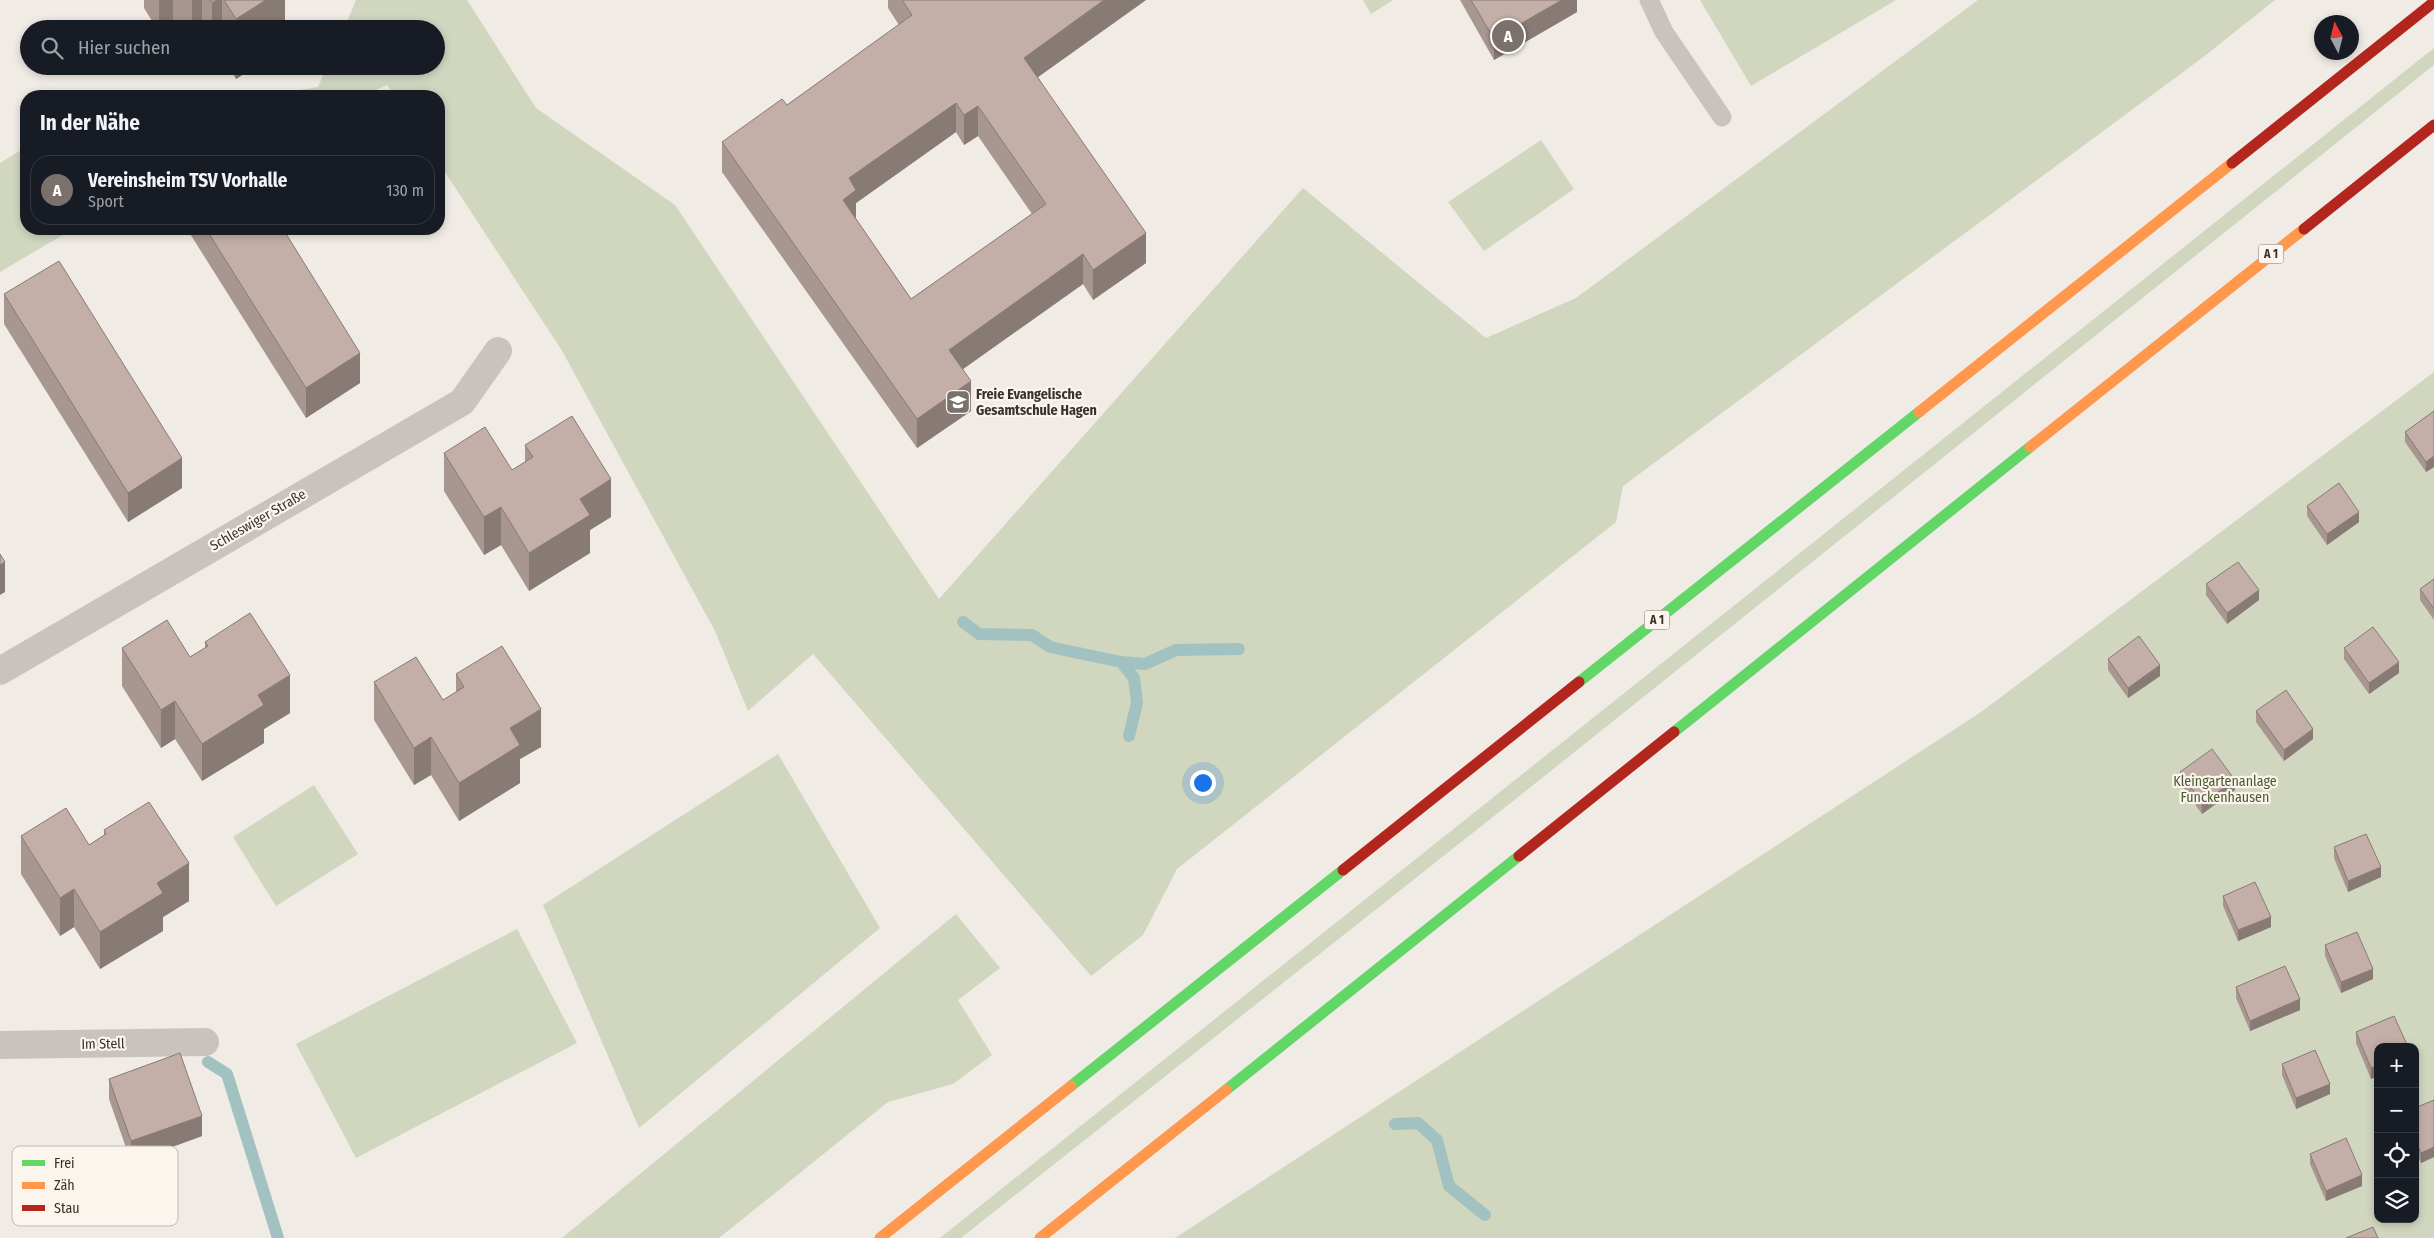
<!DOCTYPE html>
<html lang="de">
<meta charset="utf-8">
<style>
:root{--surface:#171b24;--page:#242831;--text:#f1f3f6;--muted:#9ea1a6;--line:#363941;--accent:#7a716c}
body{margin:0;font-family:"Fira Sans Condensed",sans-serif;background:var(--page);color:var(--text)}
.controls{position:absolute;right:15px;bottom:15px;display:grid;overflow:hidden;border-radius:10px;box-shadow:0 2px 8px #0003}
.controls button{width:45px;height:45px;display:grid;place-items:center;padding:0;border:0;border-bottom:1px solid var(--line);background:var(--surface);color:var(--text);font:25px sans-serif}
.compass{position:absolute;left:2314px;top:15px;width:45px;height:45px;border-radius:50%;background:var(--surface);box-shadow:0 2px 8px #0003;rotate:353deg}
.you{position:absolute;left:1202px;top:782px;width:18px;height:18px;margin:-12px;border:4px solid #fff;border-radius:50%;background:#1a73e8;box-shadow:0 0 0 8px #1a73e833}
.badge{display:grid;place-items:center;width:32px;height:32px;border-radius:50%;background:var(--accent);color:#fff;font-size:16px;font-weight:700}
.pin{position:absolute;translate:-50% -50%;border:2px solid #fff;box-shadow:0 1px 5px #0006}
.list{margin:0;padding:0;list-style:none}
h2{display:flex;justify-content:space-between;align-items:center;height:65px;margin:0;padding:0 20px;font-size:21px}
h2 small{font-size:16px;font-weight:400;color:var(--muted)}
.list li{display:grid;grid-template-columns:32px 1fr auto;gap:15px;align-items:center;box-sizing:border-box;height:70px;margin:0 10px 10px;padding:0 10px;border:1px solid var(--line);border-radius:20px}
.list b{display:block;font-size:19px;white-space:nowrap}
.list p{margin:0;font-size:16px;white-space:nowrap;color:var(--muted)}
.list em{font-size:16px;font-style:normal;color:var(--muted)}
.icon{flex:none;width:28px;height:28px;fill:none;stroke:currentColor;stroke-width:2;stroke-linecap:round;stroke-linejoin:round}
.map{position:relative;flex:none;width:2434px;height:1238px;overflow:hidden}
.search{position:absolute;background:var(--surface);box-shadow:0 2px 8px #0003;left:20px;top:20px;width:425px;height:55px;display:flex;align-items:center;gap:12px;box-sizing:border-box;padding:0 18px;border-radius:28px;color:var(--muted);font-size:19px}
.panel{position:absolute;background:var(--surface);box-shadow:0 2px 8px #0003;left:20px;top:90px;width:425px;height:145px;border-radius:20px}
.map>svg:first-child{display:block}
.green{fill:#d1d6bf;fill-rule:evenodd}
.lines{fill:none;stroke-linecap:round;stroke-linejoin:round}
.stream{stroke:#a1c2c1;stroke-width:12}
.lane{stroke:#c9c3be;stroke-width:19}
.street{stroke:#c9c3be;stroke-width:28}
.fast{stroke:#63d668;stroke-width:11}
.slow{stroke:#ff974d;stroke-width:11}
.jam{stroke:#b3261e;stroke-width:11}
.wall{fill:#a89690;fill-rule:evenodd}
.shaded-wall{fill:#887a75}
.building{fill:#c3afa7;stroke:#887a75;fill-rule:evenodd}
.labels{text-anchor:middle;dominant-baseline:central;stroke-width:4.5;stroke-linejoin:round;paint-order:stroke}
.shield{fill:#fbf5ee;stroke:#756b66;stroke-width:1}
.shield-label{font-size:12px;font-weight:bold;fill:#3b302b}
.poi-label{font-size:14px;font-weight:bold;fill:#3b302b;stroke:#fbf5ee;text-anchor:start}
.street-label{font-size:14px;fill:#3b302b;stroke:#fbf5ee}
.park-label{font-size:14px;fill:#4a5a2e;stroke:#fbf5ee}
.key{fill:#fbf5ee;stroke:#c1bab4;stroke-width:1}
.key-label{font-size:14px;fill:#3b302b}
</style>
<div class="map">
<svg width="2434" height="1238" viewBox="0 0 2434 1238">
<rect width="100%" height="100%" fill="#f0ebe5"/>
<!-- green -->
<path class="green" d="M356,0h111l69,108 139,97 264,394 364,-411 183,150 90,-40 402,-298h297l-73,58 -579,428 -7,36 -439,347 -34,66 -52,41 -278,-322 -65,57 -33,-80 -154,-282 -122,-186v-67h-44l-8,-11 -25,11h-97l53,-9 9,-21h109v-37h-92z
M1363,0h30l-22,14z
M1700,0h196l-145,86z
M2434,48v17l-887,709 -586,464h-21z
M1541,140l33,49 -90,62 -36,-49z
M26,147v82h47l-73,43v-109z
M2434,372v866h-1259l806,-526zM2378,1047h37v172h-37z
M778,754l102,174 -241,200 -96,-223z
M314,785l44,69 -82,52 -43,-69z
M956,914l44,54 -42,32 34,55 -39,29 -65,18 -169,136h-157z
M517,929l60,114 -221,115 -60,-114z"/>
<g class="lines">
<!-- stream -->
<path class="stream" d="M963,622l16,12 53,1 18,12 71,15 13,16 3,25 -8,33
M1121,662l24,2 31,-14 63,-1
M208,1062l19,12 51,164
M1395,1124l23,-1 19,17 12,46 36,29"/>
<!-- lane -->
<path class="lane" d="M1649,0l15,32 58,85"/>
<!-- street -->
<path class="street" d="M0,671l462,-269 36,-51
M0,1045l205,-3"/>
<!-- fast -->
<path class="fast" d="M1579,682l340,-270
M1674,732l356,-285
M1071,1086l272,-216
M1226,1090l293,-234"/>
<!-- slow -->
<path class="slow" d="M1919,412l313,-249
M2030,447l274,-218
M880,1238l191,-152
M1040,1238l186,-148"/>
<!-- jam -->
<path class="jam" d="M2232,163l202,-161
M2304,229l130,-104
M1519,856l155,-124
M1343,870l236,-188"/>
</g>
<!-- wall -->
<path class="wall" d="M144,0h141v29h-109l-3,-6 -9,6h-7l-13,-21z
M888,0h258l-108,77 108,186 -53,37 -10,-16 -120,85 8,42 -54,37 -195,-276v-30l65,-37 112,-80 -11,-17zM956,132l8,13 14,-9 54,78 -121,85 -55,-80v-16z
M1460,0h117v12l-83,48z
M228,66h28l-20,13z
M187,229h96l77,154 -54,35z
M4,294l178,194 -54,34 -124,-198z
M2434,411v56l-8,5 -21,-30v-10z
M525,445l86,72 -21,13v23l-61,38 -28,-46 -17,10 -40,-64v-38l68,17 13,-8z
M2307,506l52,16 -32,23 -20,-29z
M2434,579v41l-14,-20v-11z
M2206,584l53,16 -32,24 -21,-29z
M205,642l85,71 -26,16v14l-62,38 -27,-42 -14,9 -39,-62v-38l68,9 15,-9z
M2344,648l55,25 -30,21 -25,-35z
M2108,659l52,17 -32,22 -20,-28z
M456,674l85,73 -21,12v24l-61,38 -28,-46 -17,10 -40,-65v-38l69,18 13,-8z
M2256,711l57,28 -29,22 -28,-39z
M2180,772l55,18 -33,24 -22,-31z
M104,830l85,71 -26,16v14l-63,38 -26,-42 -14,9 -39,-62v-38l68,9 15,-10z
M2334,847l47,30 -33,15 -14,-34z
M2223,896l48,31 -33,14 -15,-35z
M2325,945l48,34 -32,14 -16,-37z
M2236,987l64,23 -50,21 -14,-33z
M2356,1032l22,15v29l-7,3 -15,-36z
M2282,1064l48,30 -34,15 -14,-34z
M109,1079l93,57 -71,26 -22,-63z
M2434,1100v57l-13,6 -6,-12v-43z
M2310,1154l52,32 -36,15 -16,-37z"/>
<!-- shaded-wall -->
<path class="shaded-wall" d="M159,0h14v23l-9,6h-5z
M192,0h10v29h-10z
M218,0h4v29h-10v-26z
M266,0h19v29h-49v-10z
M1104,0h42l-122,87v-29z
M1562,0h15v12l-83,48v-21z
M236,66h20l-20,13z
M956,103v29l-100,71v17l-13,-20 6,-22z
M978,106v30l-14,9v-30z
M1146,233v30l-53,37v-30z
M1083,254v30l-134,95v-29z
M360,353v30l-54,35v-30z
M971,381v30l-54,37v-29z
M2434,456v11l-8,5v-10z
M182,458v30l-54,34v-29z
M611,479v38l-21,13v23l-61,38v-38l51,-54z
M501,507v38l-17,10v-38z
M2359,512v10l-32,23v-11z
M5,562v30l-5,3v-30z
M2259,590v10l-32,24v-11z
M2399,662v11l-30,21v-11z
M2160,665v11l-32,22v-10z
M290,675v38l-26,16v14l-62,38v-37l56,-49z
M175,701v38l-14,9v-38z
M541,709v38l-21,12v24l-61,38v-38l51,-55z
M2313,729v10l-29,22v-11z
M431,737v38l-17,10v-37z
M2235,780v10l-33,24v-11z
M189,863v38l-26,16v14l-63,38v-37l57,-49z
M2381,867v10l-33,15v-11z
M74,889v38l-14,9v-38z
M2271,917v10l-33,14v-11z
M2373,969v10l-32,14v-11z
M2300,999v11l-50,21v-10z
M2378,1065v11l-7,3v-11z
M2330,1084v10l-34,15v-11z
M202,1116v20l-71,26v-21z
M2434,1147v10l-13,6v-10z
M2362,1175v11l-36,15v-10z"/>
<!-- building -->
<path class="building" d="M210,0h8l-6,3z
M224,0h42l-30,19z
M902,0h202l-80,58 122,175 -53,37 -10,-16 -134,96 22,31 -54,38 -195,-277 60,-43 5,6 125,-90zM956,103l8,12 14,-9 68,98 -135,95 -68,-99 13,-10 -7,-12z
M1471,0h91l-68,39z
M206,229h77l77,124 -54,35z
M59,261l123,197 -54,35 -124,-199z
M2434,411v45l-8,6 -21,-30z
M572,416l39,63 -31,20 10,16 -61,38 -28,-46 -17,10 -40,-64 41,-26 27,43 21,-13 -8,-12z
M2339,483l20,29 -32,22 -20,-28z
M0,554l5,8 -5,3z
M2238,562l21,28 -32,23 -21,-29z
M2434,579v30l-14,-20z
M250,613l40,62 -32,20 6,10 -62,39 -27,-43 -14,9 -39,-62 45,-28 23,37 18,-11 -3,-4z
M2373,627l26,35 -30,21 -25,-35z
M2139,636l21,29 -32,23 -20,-29z
M502,646l39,63 -31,19 10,17 -61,38 -28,-46 -17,11 -40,-66 42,-25 27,43 21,-13 -8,-13z
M2286,690l27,39 -29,21 -28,-39z
M2212,749l23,31 -33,23 -22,-31z
M149,802l40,61 -32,20 6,10 -63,39 -26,-43 -14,9 -39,-62 45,-28 23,37 17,-11 -2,-4z
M2366,834l15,33 -33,14 -14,-34z
M2255,882l16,35 -33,13 -15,-34z
M2357,932l16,37 -32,13 -16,-37z
M2285,966l15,33 -50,22 -14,-34z
M2394,1016l14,31h-30v18l-7,3 -15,-36z
M2315,1050l15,34 -34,14 -14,-34z
M180,1053l22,63 -71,25 -22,-62z
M2434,1100v47l-13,6 -6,-13v-32z
M2346,1138l16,37 -36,16 -16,-37z
M2373,1227l5,11h-32z"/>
<!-- icons -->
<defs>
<symbol id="school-square" viewBox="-11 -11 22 22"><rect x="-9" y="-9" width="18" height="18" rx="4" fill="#7a716c" stroke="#fbf5ee"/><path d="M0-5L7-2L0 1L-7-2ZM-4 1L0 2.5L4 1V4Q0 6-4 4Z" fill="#fff"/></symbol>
</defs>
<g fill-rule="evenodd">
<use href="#school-square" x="944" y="388" width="28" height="28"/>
</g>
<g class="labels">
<!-- shield labels -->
<g class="shield">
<rect x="2258.5" y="244.5" width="25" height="19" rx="4"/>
<rect x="1644.5" y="610.5" width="25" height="19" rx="4"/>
</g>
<g class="shield-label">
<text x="2271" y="254">A 1</text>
<text x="1657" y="620">A 1</text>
</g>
<!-- poi labels -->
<g class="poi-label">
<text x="976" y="394">Freie Evangelische<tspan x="976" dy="16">Gesamtschule Hagen</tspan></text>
</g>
<!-- street labels -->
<g class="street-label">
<text transform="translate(258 520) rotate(-30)">Schleswiger Straße</text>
<text transform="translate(103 1044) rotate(-1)">Im Stell</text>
</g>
<!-- park labels -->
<g class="park-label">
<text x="2225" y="781">Kleingartenanlage<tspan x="2225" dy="16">Funckenhausen</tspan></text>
</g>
</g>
<!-- legend -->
<rect x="12" y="1146" width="166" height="80" rx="8" class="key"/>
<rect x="22" y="1160" width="23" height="6" fill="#63d668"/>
<rect x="22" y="1182" width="23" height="7" fill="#ff974d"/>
<rect x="22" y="1205" width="23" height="6" fill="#b3261e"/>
<g class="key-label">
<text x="54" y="1168">Frei</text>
<text x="54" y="1190">Zäh</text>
<text x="54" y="1213">Stau</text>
</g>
</svg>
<div class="controls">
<button>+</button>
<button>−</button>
<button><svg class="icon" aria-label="locate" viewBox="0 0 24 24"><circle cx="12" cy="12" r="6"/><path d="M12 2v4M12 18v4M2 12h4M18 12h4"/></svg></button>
<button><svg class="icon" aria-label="layers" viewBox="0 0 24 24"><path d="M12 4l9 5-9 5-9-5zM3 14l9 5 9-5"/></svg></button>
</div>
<svg class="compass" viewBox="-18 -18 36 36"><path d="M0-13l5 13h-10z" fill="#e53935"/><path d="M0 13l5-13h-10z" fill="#9ea1a6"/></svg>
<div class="you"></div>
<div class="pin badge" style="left:1508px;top:36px">A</div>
<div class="search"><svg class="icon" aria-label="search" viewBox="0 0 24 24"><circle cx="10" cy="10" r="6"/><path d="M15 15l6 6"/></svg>Hier suchen</div>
<section class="panel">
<h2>In der Nähe<small></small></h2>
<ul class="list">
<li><span class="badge">A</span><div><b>Vereinsheim TSV Vorhalle</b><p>Sport</p></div><em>130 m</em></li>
</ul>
</section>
</div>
